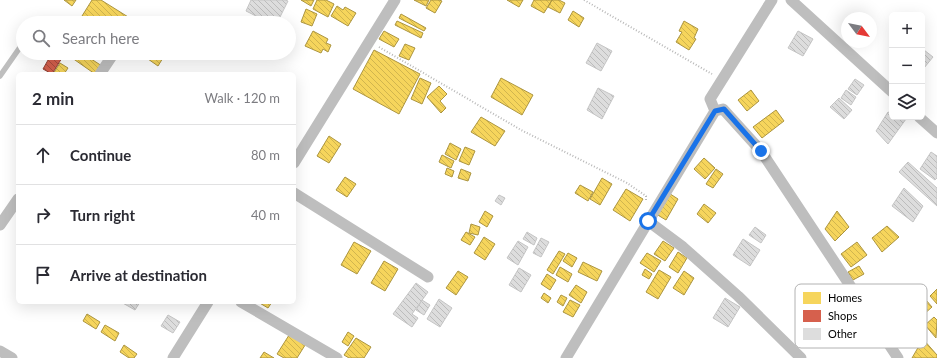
<!DOCTYPE html>
<meta charset="utf-8">
<style>
:root{--surface:#fff;--page:#f2f2f3;--text:#2b2b33;--muted:#7c7c81;--line:#e1e1e2}
body{margin:0;font-family:Lato,sans-serif;background:var(--page);color:var(--text)}
.controls{position:absolute;right:12px;top:12px;display:grid;overflow:hidden;border-radius:6px;box-shadow:0 4px 16px #0002}
.controls button{width:36px;height:36px;display:grid;place-items:center;padding:0;border:0;border-bottom:1px solid var(--line);background:var(--surface);color:var(--text);font:20px sans-serif}
.compass{position:absolute;left:841px;top:12px;width:36px;height:36px;border-radius:50%;background:var(--surface);box-shadow:0 4px 16px #0002;rotate:122deg}
.stop{position:absolute;width:12px;height:12px;margin:-9px;border:3px solid #1a73e8;border-radius:50%;background:#fff}
.stop.end{background:#1a73e8;border-color:#fff;box-shadow:0 1px 4px #0008}
.list{margin:0;padding:0;list-style:none}
h2{display:flex;justify-content:space-between;align-items:center;height:52px;margin:0;padding:0 16px;font-size:17px}
h2 small{font-size:13px;font-weight:400;color:var(--muted)}
.list li{display:grid;grid-template-columns:26px 1fr auto;gap:12px;align-items:center;box-sizing:border-box;height:60px;padding:0 16px;border-top:1px solid var(--line)}
.list b{display:block;font-size:15px;white-space:nowrap}
.list em{font-size:13px;font-style:normal;color:var(--muted)}
.icon{flex:none;width:22px;height:22px;fill:none;stroke:currentColor;stroke-width:2;stroke-linecap:round;stroke-linejoin:round}
.map{position:relative;flex:none;width:937px;height:358px;overflow:hidden}
.search{position:absolute;background:var(--surface);box-shadow:0 4px 16px #0002;left:16px;top:16px;width:280px;height:44px;display:flex;align-items:center;gap:10px;box-sizing:border-box;padding:0 14px;border-radius:22px;color:var(--muted);font-size:15px}
.panel{position:absolute;background:var(--surface);box-shadow:0 4px 16px #0002;left:16px;top:72px;width:280px;height:232px;border-radius:6px}
.map>svg:first-child{display:block}
.homes{fill:url(#homes-back-hatch);stroke:#ac9540}
.shops{fill:url(#shops-back-hatch);stroke:#964336}
.building{fill:url(#building-back-hatch);stroke:#c5c5c5}
.lines{fill:none;stroke-linecap:round;stroke-linejoin:round}
.path{stroke:#b8b8b8;stroke-width:2;stroke-dasharray:1 2;stroke-linecap:butt}
.service{stroke:#bebebe;stroke-width:5.5}
.minor{stroke:#bebebe;stroke-width:11}
.route{stroke:#1a73e8;stroke-width:5}
.key{fill:#fff;stroke:#b2b2b2;stroke-width:1}
.key-label{font-size:11px;fill:#000}
</style>
<div class="map">
<svg width="937" height="358" viewBox="0 0 937 358">
<defs>
<pattern id="homes-back-hatch" width="6" height="6" patternUnits="userSpaceOnUse"><rect width="6" height="6" fill="#f6d55c"/><path d="M-1 5l2 2M0 0l6 6M5-1l2 2" fill="none" stroke="#d1b54e"/></pattern>
<pattern id="shops-back-hatch" width="6" height="6" patternUnits="userSpaceOnUse"><rect width="6" height="6" fill="#d6604d"/><path d="M-1 5l2 2M0 0l6 6M5-1l2 2" fill="none" stroke="#ab4d3e"/></pattern>
<pattern id="building-back-hatch" width="6" height="6" patternUnits="userSpaceOnUse"><rect width="6" height="6" fill="#ddd"/><path d="M-1 5l2 2M0 0l6 6M5-1l2 2" fill="none" stroke="#bcbcbc"/></pattern>
</defs>
<rect width="100%" height="100%" fill="#fff"/>
<!-- homes -->
<path class="homes" d="M64,0h12l-4,6z
M92,0h9l32,20 -1,3h-38l-12,-7z
M301,0h13l-3,6z
M317,0h9l8,4 -6,13 -15,-8z
M414,0h15l-3,6z
M431,0h8l3,1 -7,12 -9,-5z
M507,0h16l-4,7z
M534,0h18l-8,13 -13,-7z
M552,0h7l6,3 -5,10 -12,-6z
M337,6l6,4 2,-3 11,6 -8,13 -17,-10z
M306,9l11,5 -5,12 -11,-4z
M573,11l11,7 -5,9 -11,-7z
M401,14l25,14 -2,3 -25,-13z
M397,21l26,12 -2,5 -26,-13z
M684,21l14,8 -4,9 2,1 -7,11 -13,-8 6,-10 -3,-1z
M313,31l15,8 -2,4 5,2 -3,7 -5,-3 -2,4 -16,-7z
M384,31l15,8 -5,8 -15,-8z
M405,44l10,4 -6,12 -10,-4z
M374,50l46,24 -21,40 -46,-25z
M65,53h17l20,13 -7,8z
M152,53h14l-8,13 -10,-7z
M60,63l8,5 -4,6h-11z
M420,78l11,5 -9,21 -11,-5z
M501,78l32,17 -11,20 -31,-18z
M439,86l8,8 -7,7 6,7 -5,5 -14,-16z
M751,90l8,11 -12,10 -9,-11z
M776,110l8,11 -22,17 -9,-11z
M481,117l24,14 -10,15 -24,-14z
M329,136l12,8 -12,19 -12,-7z
M450,143l11,6 -5,11 -11,-6z
M465,147l10,4 -6,14 -10,-4z
M442,155l12,6 -3,7 -12,-6z
M704,158l11,10 -10,11 -11,-10z
M447,168l7,3 -2,6 -7,-3z
M461,169l10,4 -3,8 -10,-3z
M716,169l7,5 -10,14 -7,-4z
M345,177l11,7 -9,13 -11,-7z
M602,178l10,6 -12,21 -10,-6z
M580,185l13,7 -5,9 -13,-8z
M626,189l17,10 -13,22 -17,-11z
M664,190l14,9 -12,21 -15,-9z
M704,204l12,9 -8,10 -11,-9z
M485,211l8,5 -6,11 -8,-5z
M837,211l12,16 -14,14 -10,-12z
M471,224l9,3 -2,8 -9,-2z
M887,226l12,11 -17,15 -10,-14z
M466,232l9,5 -5,8 -9,-5z
M484,237l11,7 -10,16 -11,-7z
M663,241l11,7 -9,13 -11,-7z
M354,242l17,9 -14,23 -16,-9z
M857,242l10,13 -16,12 -10,-13z
M559,251l6,3 -12,20 -6,-4z
M678,252l9,6 -9,15 -9,-6z
M568,253l9,5 -5,9 -9,-6z
M647,253l14,8 -7,11 -14,-9z
M384,261l14,8 -13,22 -14,-8z
M583,262l19,9 -5,10 -19,-9z
M859,266l5,8 -11,6 -5,-8z
M560,267l12,7 -4,8 -12,-7z
M645,269l7,5 -3,5 -7,-4z
M659,270l12,7 -13,22 -12,-7z
M458,271l10,6 -12,18 -10,-7z
M684,271l10,7 -10,17 -11,-7z
M547,274l9,6 -6,10 -9,-6z
M576,285l11,7 -6,11 -12,-8z
M937,289v15l-7,-8z
M544,293l7,5 -3,5 -7,-5z
M561,295l6,3 -4,8 -6,-4z
M570,300l10,5 -7,12 -10,-5z
M926,300l6,7 -9,8 -7,-7z
M258,302h14l-4,6z
M87,314l13,8 -4,7 -13,-8z
M934,317l3,3 -1,18 -11,-13z
M105,325l14,8 -4,8 -14,-9z
M291,332l16,10 -10,16h-13l-7,-4z
M348,332l6,4 -6,10 -6,-4z
M356,338l15,9 -7,11h-15l-5,-3z
M923,339l14,16v3h-25z
M124,345l13,9 -3,4h-5l-9,-6z
M264,352l10,6h-14z"/>
<!-- shops -->
<path class="shops" d="M52,53h13l-13,21 -9,-5z"/>
<!-- building -->
<path class="building" d="M251,0h34l3,1 -11,22h-7l-24,-12z
M798,31l15,8 -10,17 -15,-8z
M597,43l15,8 -11,20 -15,-8z
M924,50l9,7 -9,11 -2,-2v-14z
M855,79l9,6 -7,10 -9,-6z
M598,88l16,8 -12,23 -15,-9z
M846,90l10,7 -5,8 -10,-7z
M839,98l13,12 -8,9 -14,-12z
M888,112l4,2v3h8l6,2 -18,25 -12,-13z
M931,152l6,4v22l-2,2 -15,-11z
M908,162l29,26v18l-38,-34z
M904,188l19,18 -10,16 -21,-16z
M499,195l6,3 -4,7 -6,-4z
M755,227l11,8 -5,8 -12,-8z
M527,232l10,6 -3,7 -11,-6z
M541,238l8,4 -8,15 -8,-4z
M743,239l17,11 -10,16 -17,-11z
M518,241l10,6 -10,18 -11,-7z
M519,268l12,7 -10,17 -12,-7z
M416,283l12,9 -16,22 6,4 -6,9 -19,-13z
M725,298l15,9 -12,20 -15,-9z
M439,299l13,9 -12,19 -13,-8z
M422,300l8,5 -6,10 -8,-5z
M121,302h19l-5,8z
M168,315l12,7 -7,11 -12,-7z"/>
<g class="lines">
<!-- path -->
<path class="path" d="M584,0l128,74
M379,47l142,83 106,53 19,13v6"/>
<!-- service -->
<path class="service" d="M37,23l1,-2
M0,76l23,-33"/>
<!-- minor -->
<path class="minor" d="M791,0l101,92
M100,74l14,-21
M715,111l-5,-12 62,-99
M919,117l18,16
M294,163l101,-163
M294,193l134,84
M648,221l35,26 55,49 63,62
M0,225l18,-26
M241,302l96,56
M0,351l12,7
M173,358l35,-56
M566,358l149,-247 8,-2 38,42 137,207"/>
</g>
<g class="lines">
<!-- route -->
<path class="route" d="M648,221l67,-110 9,-2 37,42"/>
</g>
<!-- legend -->
<rect x="795" y="284" width="132" height="64" rx="6" class="key"/>
<rect x="803" y="292" width="18" height="12" fill="#f6d55c"/>
<rect x="803" y="310" width="18" height="12" fill="#d6604d"/>
<rect x="803" y="328" width="18" height="12" fill="#ddd"/>
<g class="key-label">
<text x="828" y="302">Homes</text>
<text x="828" y="320">Shops</text>
<text x="828" y="338">Other</text>
</g>
</svg>
<div class="controls">
<button>+</button>
<button>−</button>
<button><svg class="icon" aria-label="layers" viewBox="0 0 24 24"><path d="M12 4l9 5-9 5-9-5zM3 14l9 5 9-5"/></svg></button>
</div>
<svg class="compass" viewBox="-18 -18 36 36"><path d="M0-13l5 13h-10z" fill="#e53935"/><path d="M0 13l5-13h-10z" fill="#7c7c81"/></svg>
<div class="stop" style="left:648px;top:221px"></div>
<div class="stop end" style="left:761px;top:151px"></div>
<div class="search"><svg class="icon" aria-label="search" viewBox="0 0 24 24"><circle cx="10" cy="10" r="6"/><path d="M15 15l6 6"/></svg>Search here</div>
<section class="panel">
<h2>2 min<small>Walk · 120 m</small></h2>
<ul class="list">
<li><svg class="icon" aria-label="ahead" viewBox="0 0 24 24"><path d="M12 20V5M6 11l6-6 6 6"/></svg><div><b>Continue</b></div><em>80 m</em></li>
<li><svg class="icon" aria-label="right" viewBox="0 0 24 24"><path d="M7 20v-9h11M14 6l5 5-5 5"/></svg><div><b>Turn right</b></div><em>40 m</em></li>
<li><svg class="icon" aria-label="arrive" viewBox="0 0 24 24"><path d="M6 21V4h12l-3 4 3 4H6"/></svg><div><b>Arrive at destination</b></div></li>
</ul>
</section>
</div>
